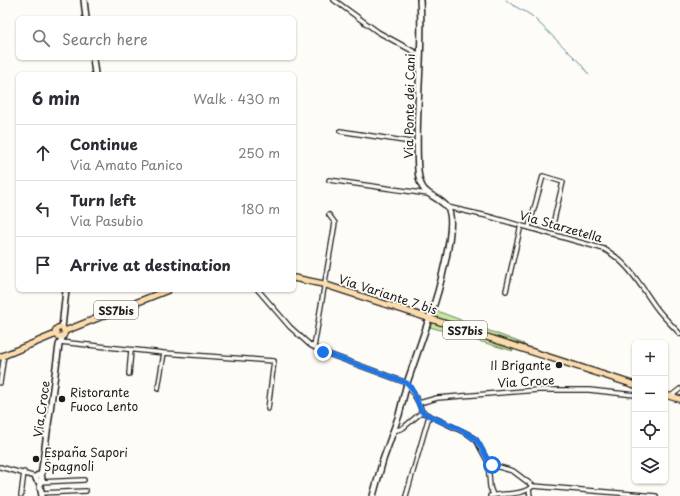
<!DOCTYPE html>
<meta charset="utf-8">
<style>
:root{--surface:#fff;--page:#f7f7f7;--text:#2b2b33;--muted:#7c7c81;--line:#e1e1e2}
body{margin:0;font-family:"Playpen Sans",sans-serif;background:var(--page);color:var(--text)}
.controls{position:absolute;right:12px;bottom:12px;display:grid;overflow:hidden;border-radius:6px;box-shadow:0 1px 3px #0004}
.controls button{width:36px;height:36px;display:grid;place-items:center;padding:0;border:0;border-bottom:1px solid var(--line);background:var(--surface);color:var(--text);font:20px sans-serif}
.stop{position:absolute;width:12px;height:12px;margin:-9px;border:3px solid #1a73e8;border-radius:50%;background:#fff}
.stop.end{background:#1a73e8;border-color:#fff;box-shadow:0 1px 4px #0008}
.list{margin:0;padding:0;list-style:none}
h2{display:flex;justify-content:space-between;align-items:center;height:52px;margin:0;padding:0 16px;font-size:17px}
h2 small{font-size:13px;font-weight:400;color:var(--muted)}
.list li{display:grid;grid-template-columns:26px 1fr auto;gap:12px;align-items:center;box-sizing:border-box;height:56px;padding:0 16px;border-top:1px solid var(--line)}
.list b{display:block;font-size:15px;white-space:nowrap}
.list p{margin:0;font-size:13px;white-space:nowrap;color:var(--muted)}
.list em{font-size:13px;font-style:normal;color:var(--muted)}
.icon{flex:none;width:22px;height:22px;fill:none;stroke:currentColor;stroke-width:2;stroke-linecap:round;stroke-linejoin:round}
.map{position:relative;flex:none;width:680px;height:496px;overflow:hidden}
.search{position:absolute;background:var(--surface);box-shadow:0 1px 3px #0004;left:16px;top:16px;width:280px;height:44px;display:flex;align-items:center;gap:10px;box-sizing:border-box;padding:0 14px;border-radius:6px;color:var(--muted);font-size:15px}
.panel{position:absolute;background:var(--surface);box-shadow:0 1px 3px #0004;left:16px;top:72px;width:280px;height:220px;border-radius:6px}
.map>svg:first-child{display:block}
.green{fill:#c6e7a0;stroke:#71825e}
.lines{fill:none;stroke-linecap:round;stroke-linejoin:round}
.stream{stroke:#608b9b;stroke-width:1}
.street-casing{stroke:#1c1c1c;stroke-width:6}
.secondary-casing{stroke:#1c1c1c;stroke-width:8}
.primary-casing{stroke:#1c1c1c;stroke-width:8}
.street{stroke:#fdfcf7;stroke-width:3.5}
.secondary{stroke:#fdfcf7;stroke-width:5}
.primary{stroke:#fcdcac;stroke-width:5.5}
.route{stroke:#1a73e8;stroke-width:5}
.poi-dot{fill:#1c1c1c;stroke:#fdfcf7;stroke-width:1.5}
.labels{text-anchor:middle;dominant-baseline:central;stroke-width:3.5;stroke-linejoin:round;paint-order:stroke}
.shield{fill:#fdfcf7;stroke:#605f5e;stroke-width:1}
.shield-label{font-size:11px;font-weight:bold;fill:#1c1c1c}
.street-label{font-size:12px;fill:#1c1c1c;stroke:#fdfcf7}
.poi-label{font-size:12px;fill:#1c1c1c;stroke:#fdfcf7;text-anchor:start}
</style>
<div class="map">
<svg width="680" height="496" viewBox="0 0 680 496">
<rect width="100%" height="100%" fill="#fdfcf7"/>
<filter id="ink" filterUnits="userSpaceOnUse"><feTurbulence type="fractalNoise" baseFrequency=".025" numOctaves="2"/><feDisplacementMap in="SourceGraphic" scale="8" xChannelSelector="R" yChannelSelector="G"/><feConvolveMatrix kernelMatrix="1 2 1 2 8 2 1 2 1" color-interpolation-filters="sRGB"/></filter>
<g filter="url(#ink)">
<!-- green -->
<path class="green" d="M437,311l87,33v2l-89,-29z
M432,322l82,26 -1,3 -83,-24z"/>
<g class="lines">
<!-- stream -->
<path class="stream" d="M506,0c7,7 18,10 26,16l48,47 9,12"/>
<defs>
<path id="street" d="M334,0l44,32 42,23
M340,131l77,12
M329,180l99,14
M447,207l40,9 117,33c24,13 36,36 51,57 7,10 17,19 25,28
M529,227l14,-51 20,6 -10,42
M258,290l32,37 20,18 13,7 84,31 12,20 3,9 46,22 8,6 12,22 4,3 21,6 20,15
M506,291l15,-66
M60,342l104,11 110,8 -6,48
M314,347l21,-124 -6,-8
M129,374l2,-24
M0,383l4,-28
M158,389l6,-36
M671,396l9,-7
M419,403l18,-5 101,-8h51l46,5
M394,431l9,-3 19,-16
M488,462l2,25 3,8
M0,467l36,10
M39,482l45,-2
M533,486l123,10
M529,489l1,7
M41,493l45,-2
M21,496l3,-24
M406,496l23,-80
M490,496c13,-3 32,0 43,-10"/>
<path id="secondary" d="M84,0l2,18
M420,0c4,57 -6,114 -2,170 2,28 16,22 29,37 12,14 -10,91 -17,109
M93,58l2,16
M62,328l4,-38
M36 478a3 3 0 1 1 6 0a3 3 0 1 1-6 0Z
M41,476l18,-131 4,-9
M39,481l3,15
M373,496l10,-36 16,-45 8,-32 21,-61"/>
<path id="primary" d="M294,278l29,6 312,101
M55.5 332a4.5 4.5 0 1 1 9 0a4.5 4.5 0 1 1-9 0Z
M65,331l103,-41
M0,357l56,-23
M665,395l15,4"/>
</defs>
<!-- street casing -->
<use href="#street" class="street-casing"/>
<!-- secondary casing -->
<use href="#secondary" class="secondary-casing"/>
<!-- primary casing -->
<use href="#primary" class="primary-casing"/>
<!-- street -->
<use href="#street" class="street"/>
<!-- secondary -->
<use href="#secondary" class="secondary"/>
<!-- primary -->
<use href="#primary" class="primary"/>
</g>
</g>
<g class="lines" filter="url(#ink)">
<!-- route -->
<path class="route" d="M323,352l84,31 5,6 10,23c17,10 38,14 53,27 8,7 9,19 17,26"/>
</g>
<!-- markers -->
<g class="poi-dot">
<circle cx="559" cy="365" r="4"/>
<circle cx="62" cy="399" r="4"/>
<circle cx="36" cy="459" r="4"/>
</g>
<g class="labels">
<!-- shield labels -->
<g class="shield">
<rect x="94" y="301" width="44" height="18" rx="3"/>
<rect x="443" y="321" width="44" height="18" rx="3"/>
</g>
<g class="shield-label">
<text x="116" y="310">SS7bis</text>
<text x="465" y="330">SS7bis</text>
</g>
<!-- street labels -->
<g class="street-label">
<text transform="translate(409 106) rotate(-89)">Via Ponte dei Cani</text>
<text transform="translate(561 226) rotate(16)">Via Starzetella</text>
<text transform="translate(388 294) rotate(18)">Via Variante 7 bis</text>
<text transform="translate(526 381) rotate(-3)">Via Croce</text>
<text transform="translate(41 409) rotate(-82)">Via Croce</text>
</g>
<!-- poi labels -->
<g class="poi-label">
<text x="551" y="365" text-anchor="end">Il Brigante</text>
<text x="70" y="392">Ristorante<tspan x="70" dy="14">Fuoco Lento</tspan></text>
<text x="44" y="452">España Sapori<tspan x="44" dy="14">Spagnoli</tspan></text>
</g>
</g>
</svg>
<div class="controls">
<button>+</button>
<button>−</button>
<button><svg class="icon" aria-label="locate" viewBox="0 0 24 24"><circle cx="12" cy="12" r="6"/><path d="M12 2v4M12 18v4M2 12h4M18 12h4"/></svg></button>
<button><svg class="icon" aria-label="layers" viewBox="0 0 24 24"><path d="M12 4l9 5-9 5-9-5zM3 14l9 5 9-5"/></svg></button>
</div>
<div class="stop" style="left:492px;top:465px"></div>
<div class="stop end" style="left:323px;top:352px"></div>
<div class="search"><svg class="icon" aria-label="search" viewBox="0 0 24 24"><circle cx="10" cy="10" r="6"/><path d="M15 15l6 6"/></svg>Search here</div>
<section class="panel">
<h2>6 min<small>Walk · 430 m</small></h2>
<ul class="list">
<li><svg class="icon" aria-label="ahead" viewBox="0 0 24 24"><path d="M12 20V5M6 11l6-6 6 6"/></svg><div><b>Continue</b><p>Via Amato Panico</p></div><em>250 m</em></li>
<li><svg class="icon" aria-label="left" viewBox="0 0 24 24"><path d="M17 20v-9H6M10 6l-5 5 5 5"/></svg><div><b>Turn left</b><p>Via Pasubio</p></div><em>180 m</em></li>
<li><svg class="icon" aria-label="arrive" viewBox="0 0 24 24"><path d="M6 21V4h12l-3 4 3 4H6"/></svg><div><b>Arrive at destination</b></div></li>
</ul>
</section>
</div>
